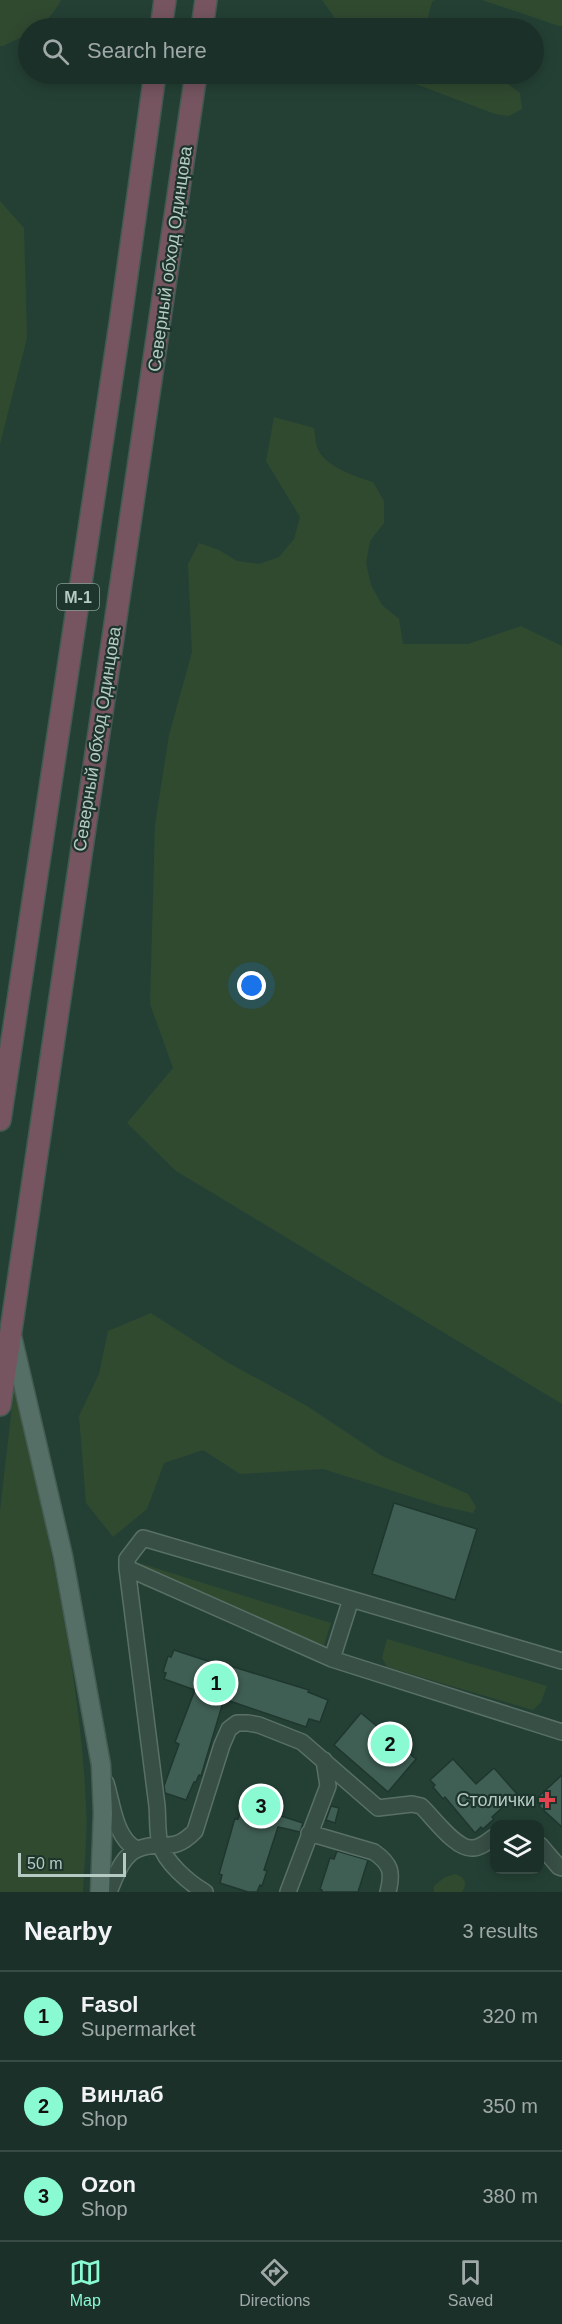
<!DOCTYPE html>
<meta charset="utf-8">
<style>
:root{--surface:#1b3028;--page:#243830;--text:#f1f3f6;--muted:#a0a9a8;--line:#394b45;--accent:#89fad2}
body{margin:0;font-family:Helvetica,sans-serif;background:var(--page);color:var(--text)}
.controls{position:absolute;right:18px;bottom:18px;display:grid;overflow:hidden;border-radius:12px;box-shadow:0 3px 15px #0003}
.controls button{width:54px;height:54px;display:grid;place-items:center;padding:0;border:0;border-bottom:2px solid var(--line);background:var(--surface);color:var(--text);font:30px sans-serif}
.scale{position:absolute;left:18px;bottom:15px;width:108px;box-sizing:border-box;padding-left:6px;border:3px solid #b5cac2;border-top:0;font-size:16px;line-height:21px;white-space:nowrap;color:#b5cac2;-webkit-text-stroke:4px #1d352c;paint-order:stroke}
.you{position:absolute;left:252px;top:986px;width:21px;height:21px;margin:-15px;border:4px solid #fff;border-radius:50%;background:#1a73e8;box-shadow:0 0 0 9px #1a73e833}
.badge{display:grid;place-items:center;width:39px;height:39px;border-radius:50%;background:var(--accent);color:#111;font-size:20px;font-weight:700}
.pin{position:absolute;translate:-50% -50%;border:3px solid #fff;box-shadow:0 2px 6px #0006}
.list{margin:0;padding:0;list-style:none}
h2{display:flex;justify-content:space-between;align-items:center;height:78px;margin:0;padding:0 24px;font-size:26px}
h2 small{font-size:20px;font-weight:400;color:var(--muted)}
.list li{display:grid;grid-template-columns:39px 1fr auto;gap:18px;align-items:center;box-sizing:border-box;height:90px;padding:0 24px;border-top:2px solid var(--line)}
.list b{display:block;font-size:22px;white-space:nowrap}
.list p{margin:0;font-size:20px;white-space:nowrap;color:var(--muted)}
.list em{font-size:20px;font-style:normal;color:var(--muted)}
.icon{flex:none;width:33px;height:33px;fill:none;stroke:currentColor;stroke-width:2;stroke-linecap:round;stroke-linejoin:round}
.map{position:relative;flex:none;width:562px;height:1892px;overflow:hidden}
.search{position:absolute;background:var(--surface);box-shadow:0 3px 15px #0003;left:18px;right:18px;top:18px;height:66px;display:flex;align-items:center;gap:15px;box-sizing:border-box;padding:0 21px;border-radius:33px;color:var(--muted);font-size:22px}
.sheet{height:348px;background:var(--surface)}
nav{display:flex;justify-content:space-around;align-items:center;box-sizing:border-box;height:84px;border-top:2px solid var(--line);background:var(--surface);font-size:16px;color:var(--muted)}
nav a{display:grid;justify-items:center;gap:3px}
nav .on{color:var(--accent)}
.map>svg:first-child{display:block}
.green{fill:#304a30}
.building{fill:#405f54;stroke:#1f372e;stroke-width:1.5}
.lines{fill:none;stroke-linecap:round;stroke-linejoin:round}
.minor-casing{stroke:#597067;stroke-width:18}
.major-casing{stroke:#455c53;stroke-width:21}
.highway-casing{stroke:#435a52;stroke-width:24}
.minor{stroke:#384f46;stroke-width:15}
.major{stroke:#566f66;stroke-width:18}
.highway{stroke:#765561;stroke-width:21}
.health-dot{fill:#e0444e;stroke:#1d352c;stroke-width:2}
.labels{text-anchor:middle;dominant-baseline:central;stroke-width:4.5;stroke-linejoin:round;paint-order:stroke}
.shield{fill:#1d352c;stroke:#879d95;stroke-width:1.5}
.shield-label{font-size:16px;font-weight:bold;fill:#b5cac2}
.street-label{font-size:18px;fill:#b5cac2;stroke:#1d352c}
.poi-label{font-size:18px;fill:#b5cac2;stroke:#1d352c;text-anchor:end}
</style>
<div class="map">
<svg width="562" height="1892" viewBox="0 0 562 1892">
<rect width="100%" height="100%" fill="#244035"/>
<!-- green -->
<path class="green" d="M0,0h61c-6,12 -18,28 -33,28v6l-25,12h-3z
M322,0h113l-3,2 -4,15 10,11h-96z
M482,0h80v26h-3z
M389,74h106l25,19 2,16 -13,7 -14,-2z
M0,201l24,27 3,110 -27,106z
M274,417l40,11c1,6 1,13 3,19 6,19 39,30 56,35l11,19v22l-14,18 -4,22 5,22 11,20 17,14 4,25h65l53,-18 41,20v758l-386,-233 -49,-48 46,-55 -23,-64 5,-179 14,-90 23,-83 -4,-88 11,-21 20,7 18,11 22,3 20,-7 15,-18 6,-22 -34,-56z
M151,1313l76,49 80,44 75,50 86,38 8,13 -3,6 -32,-7 -118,-37 -83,5 -37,-24 -39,13 -17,46 -34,28 -27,-34 -7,-87 20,-42 9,-43z
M15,1380c28,141 65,282 71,426 2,28 -2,58 -3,86h-83v-381z
M136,1562l195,61 -7,22 -181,-59 -7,-16z
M387,1639l160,47 -6,16 -8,8 -146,-43 -5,-9z
M455,1874c10,3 13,9 7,18h-28v-6l11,-9z"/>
<!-- building -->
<path class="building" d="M394,1503l83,26 -22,71 -83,-26z
M174,1650l52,17 1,-2 82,25 -1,2 20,8 -8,22 -11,-3 -3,8 -82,-28 -23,77 -2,-1 -3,7h-2l-8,18 -21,-7 -1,-7 15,-42 -4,-2 20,-52 -31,-11 2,-6 -3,-1 5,-16 3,1z
M361,1713l55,46 -28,33 -54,-47z
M453,1759l23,25 18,-16 23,26 -25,23 2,2 -11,10 -2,-2 -6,6 -30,-36 -2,2 -10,-12 2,-2 -5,-5z
M562,1775v52l-23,-21 2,-2 -5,-5z
M248,1791l34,10 -2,8 3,1 -2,6 22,7 -3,9 -22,-5 -14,43 3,1 -5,15 -2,-1 -3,7h-9l-28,-9 2,-8 -3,-1 16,-56 3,1z
M331,1806l8,2 -4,15 -9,-3z
M337,1851l31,9 -10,32h-36v-2l-2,-1 10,-31 4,1z"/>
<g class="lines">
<defs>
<path id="minor" d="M127,1568l205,91 230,73
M332,1659l19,-60
M106,1783c7,23 9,54 30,66
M309,1833l65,19c17,12 19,20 14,40
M540,1845l19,22 3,1
M109,1892c6,-14 13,-37 29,-43 25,-10 34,6 57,-18l27,-86 7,-16 8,-6h11l11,2 43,17 76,66 34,-4 9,2c13,12 35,44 52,42 8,0 15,-7 21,-11
M205,1892c-16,-9 -40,-30 -45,-48 -3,-11 -2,-26 -3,-38l-30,-238v-9l16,-21 419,123
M288,1892l40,-106 -4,-26"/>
<path id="major" d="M12,1336l51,220 38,209 2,48 -3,79"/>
<path id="highway" d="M161,28l4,-28
M202,28l4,-28
M0,1120l120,-796 35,-250
M0,1405l196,-1331"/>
</defs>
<!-- minor casing -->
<use href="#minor" class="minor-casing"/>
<!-- major casing -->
<use href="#major" class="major-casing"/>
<!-- highway casing -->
<use href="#highway" class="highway-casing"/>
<!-- minor -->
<use href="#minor" class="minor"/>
<!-- major -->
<use href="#major" class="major"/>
<!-- highway -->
<use href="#highway" class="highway"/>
</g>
<!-- markers -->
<path class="health-dot" d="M544 1791h6v6h6v6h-6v6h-6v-6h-6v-6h6z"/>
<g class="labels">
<!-- shield labels -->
<rect class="shield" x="57" y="584" width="42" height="26" rx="4.5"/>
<g class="shield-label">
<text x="78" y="597">М-1</text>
</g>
<!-- street labels -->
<g class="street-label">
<text transform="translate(170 259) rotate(-82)">Северный обход Одинцова</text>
<text transform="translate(97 739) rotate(-81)">Северный обход Одинцова</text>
</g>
<!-- poi labels -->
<g class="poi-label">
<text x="535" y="1800">Столички</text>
</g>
</g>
</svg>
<div class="controls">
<button><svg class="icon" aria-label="layers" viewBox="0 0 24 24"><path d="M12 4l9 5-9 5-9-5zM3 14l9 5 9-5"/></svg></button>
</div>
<div class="scale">50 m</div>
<div class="you"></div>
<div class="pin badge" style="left:216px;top:1683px">1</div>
<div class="pin badge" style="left:390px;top:1744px">2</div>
<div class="pin badge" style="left:261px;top:1806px">3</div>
<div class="search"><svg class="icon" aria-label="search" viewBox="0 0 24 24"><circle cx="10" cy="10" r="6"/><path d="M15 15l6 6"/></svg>Search here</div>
</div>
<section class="sheet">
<h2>Nearby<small>3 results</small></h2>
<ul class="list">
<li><span class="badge">1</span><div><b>Fasol</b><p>Supermarket</p></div><em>320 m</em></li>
<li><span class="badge">2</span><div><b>Винлаб</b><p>Shop</p></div><em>350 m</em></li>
<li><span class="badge">3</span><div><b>Ozon</b><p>Shop</p></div><em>380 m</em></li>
</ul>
</section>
<nav>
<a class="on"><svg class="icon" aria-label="map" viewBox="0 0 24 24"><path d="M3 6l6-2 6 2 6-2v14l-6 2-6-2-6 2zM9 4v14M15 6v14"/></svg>Map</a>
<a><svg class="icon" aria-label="directions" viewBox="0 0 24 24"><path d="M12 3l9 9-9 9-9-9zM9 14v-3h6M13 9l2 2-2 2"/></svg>Directions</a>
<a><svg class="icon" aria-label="saved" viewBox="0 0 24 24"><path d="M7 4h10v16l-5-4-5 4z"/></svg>Saved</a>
</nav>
